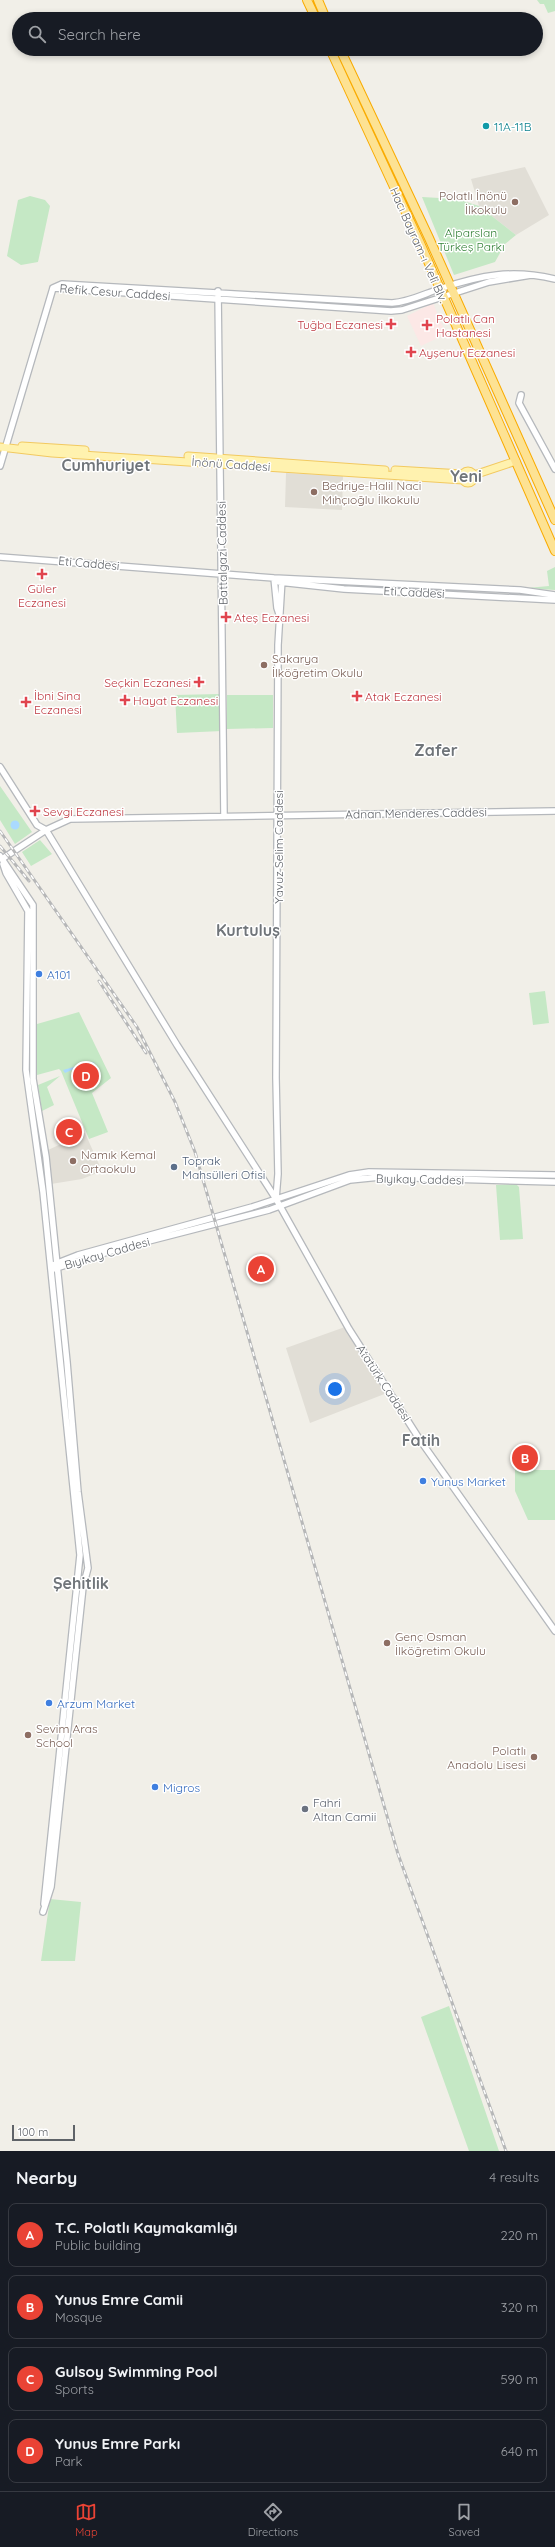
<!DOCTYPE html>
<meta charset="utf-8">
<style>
:root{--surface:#171b24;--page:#242831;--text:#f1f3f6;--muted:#9ea1a6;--line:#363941;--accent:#ea4335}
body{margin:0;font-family:Quicksand,sans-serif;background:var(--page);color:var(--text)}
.scale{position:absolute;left:12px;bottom:10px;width:63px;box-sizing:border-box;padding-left:4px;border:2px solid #5f6368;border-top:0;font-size:11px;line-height:14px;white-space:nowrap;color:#5f6368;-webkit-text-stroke:3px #fff;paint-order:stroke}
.you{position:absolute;left:335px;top:1389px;width:14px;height:14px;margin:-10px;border:3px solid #fff;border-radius:50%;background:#1a73e8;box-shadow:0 0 0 6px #1a73e833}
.badge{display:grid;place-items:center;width:26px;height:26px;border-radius:50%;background:var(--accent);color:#fff;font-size:13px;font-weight:700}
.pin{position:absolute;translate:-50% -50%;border:2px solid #fff;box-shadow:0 1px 4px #0006}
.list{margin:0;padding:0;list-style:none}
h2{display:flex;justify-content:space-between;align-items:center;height:52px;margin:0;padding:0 16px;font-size:17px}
h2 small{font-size:13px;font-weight:400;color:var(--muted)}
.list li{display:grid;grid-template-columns:26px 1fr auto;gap:12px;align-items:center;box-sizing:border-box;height:64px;margin:0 8px 8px;padding:0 8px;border:1px solid var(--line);border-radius:8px}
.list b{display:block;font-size:15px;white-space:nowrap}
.list p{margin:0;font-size:13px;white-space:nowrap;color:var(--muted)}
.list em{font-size:13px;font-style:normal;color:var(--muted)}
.icon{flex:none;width:22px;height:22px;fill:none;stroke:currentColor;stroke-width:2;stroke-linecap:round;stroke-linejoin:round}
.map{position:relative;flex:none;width:555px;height:2151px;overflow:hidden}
.search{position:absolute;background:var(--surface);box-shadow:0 2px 6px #0003;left:12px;right:12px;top:12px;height:44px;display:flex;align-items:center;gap:10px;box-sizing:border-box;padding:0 14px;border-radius:22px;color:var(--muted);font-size:15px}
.sheet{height:340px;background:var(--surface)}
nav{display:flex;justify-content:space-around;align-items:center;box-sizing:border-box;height:56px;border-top:1px solid var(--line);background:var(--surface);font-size:11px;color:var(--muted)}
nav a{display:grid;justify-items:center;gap:2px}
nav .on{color:var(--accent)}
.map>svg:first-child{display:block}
.education{fill:#e1ded6}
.medical{fill:#fce8e6}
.green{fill:#c5e8c5}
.water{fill:#aadaff}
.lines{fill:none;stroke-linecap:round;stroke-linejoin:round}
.minor-casing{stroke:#b5b8bc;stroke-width:8}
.major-casing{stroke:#f2c960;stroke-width:9}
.highway-casing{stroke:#f9ab00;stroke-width:10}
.minor{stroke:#fff;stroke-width:5.5}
.major{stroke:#fff2af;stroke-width:7}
.highway{stroke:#fde293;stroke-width:8}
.rail-casing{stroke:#b6b7b8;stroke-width:3}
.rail{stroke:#fff;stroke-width:1.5;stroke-dasharray:4.5;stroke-linecap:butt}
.culture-dot{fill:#0f9aa8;stroke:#fff;stroke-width:1.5}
.education-dot{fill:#8d6e63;stroke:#fff;stroke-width:1.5}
.health-dot{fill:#e0444e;stroke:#fff;stroke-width:1.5}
.shop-dot{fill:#3f7fe0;stroke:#fff;stroke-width:1.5}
.service-dot{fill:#5c6f8a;stroke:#fff;stroke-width:1.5}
.worship-dot{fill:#6b7280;stroke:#fff;stroke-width:1.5}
.labels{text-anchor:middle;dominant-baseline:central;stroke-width:3;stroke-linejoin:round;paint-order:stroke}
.culture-label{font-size:12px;fill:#0d838f;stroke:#fff;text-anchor:start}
.education-label{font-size:12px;fill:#785e54;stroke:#fff;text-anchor:start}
.park-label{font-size:12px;fill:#348238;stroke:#fff}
.street-label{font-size:12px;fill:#5f6368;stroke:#fff}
.health-label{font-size:12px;fill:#be3a42;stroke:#fff;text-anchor:start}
.shop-label{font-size:12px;fill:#366cbe;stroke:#fff;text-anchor:start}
.service-label{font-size:12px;fill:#4e5e75;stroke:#fff;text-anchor:start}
.worship-label{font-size:12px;fill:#5b616d;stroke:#fff;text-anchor:start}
.district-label{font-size:16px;font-weight:bold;fill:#70757a;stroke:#fff}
</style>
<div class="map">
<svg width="555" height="2151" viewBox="0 0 555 2151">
<rect width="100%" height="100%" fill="#f1efe8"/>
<!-- education -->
<path class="education" d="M525,167l24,48 -33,20 -37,-29 -8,-27z
M286,473l57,3 -1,34 -57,-3z
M85,1133l17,38 -20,8 -31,5 -3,-34z
M345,1327l42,66 -77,30 -24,-75z"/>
<!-- medical -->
<path class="medical" d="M433,303l13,31 -25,12 -14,-30z"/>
<!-- green -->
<path class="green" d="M537,0h18v11l-7,2 -4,-9h-4z
M30,196l15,4 5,6 -12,56 -17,3 -14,-9 11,-56z
M422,197l35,2 22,7 37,29 -11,9 -10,18 -41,13z
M555,567v23l-28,-2 22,-2 -2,-15z
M220,694l2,37 -45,2 -2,-38z
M227,695h46v33l-46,1z
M0,786l32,46 -17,12 -15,-24z
M40,840l12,14 -21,12 -9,-14z
M545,991l4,32 -16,2 -4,-32z
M79,1012l32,66 -19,15 16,39 -19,7 -28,-68 -2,-2 -22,6v-51z
M60,1076l-13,11 7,18 -12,6 -4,-26z
M516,1184l3,3 4,52 -23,1 -4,-55z
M515,1470h40v50h-27l-13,-29z
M50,1899l31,3 -6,59h-34z
M449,2006l50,145h-30l-48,-134z"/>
<!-- water -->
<path class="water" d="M10.5 825a4.5 4.5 0 1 1 9 0a4.5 4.5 0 1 1-9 0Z
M92,1062l3,1 -5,3h-8l-4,4 -4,-1 -9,4 -2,-3z"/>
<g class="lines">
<defs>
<path id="minor" d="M53,288l9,-4 330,19c17,-1 32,-9 47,-14 42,-14 73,-20 116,-10
M54,288l337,23 11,-1 87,-28 42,-7
M218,291l6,525
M521,395l-2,8 36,66
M0,466l53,-178
M0,557l274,21 246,12 35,5
M274,578l3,30 2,6
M279,582l65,7 211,11
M0,767l37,58 9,5 131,215 99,154 73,130 71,111 135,191
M0,856l33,49v174l13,78 21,205 11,130 10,76 -5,19 -32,300 -8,25
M2,859l44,-29 24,-11 485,-8
M3,864l3,9 22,38 -2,159 17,122 37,363 -36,349
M276,1199l2,-25 -2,-96 2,-433 4,-66
M55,1264l23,-9 174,-48 97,-32 20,-3 186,3
M53,1269l61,-19 155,-40 81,-30 30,-3 175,5"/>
<path id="major" d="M22,446l63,4
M0,447l52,6 411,27
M188,456l197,14
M395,470l68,4
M462 477a6 6 0 1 1 12 0a6 6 0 1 1-12 0Z
M474,475l42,-14"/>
<path id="highway" d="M307,0l9,19
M318,0l8,19
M330,49l90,194 135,308
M340,49l89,189 126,282"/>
</defs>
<!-- minor casing -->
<use href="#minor" class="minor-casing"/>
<!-- major casing -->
<use href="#major" class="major-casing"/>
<!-- highway casing -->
<use href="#highway" class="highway-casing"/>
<!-- minor -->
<use href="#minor" class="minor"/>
<!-- major -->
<use href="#major" class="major"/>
<!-- highway -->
<use href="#highway" class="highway"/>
<defs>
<path id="rail" d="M0,831l137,196 38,75 20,50 203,702 108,297
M0,846l29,35
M99,981l47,72"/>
</defs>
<!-- rail casing -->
<use href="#rail" class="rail-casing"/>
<!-- rail -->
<use href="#rail" class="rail"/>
</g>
<!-- markers -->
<circle class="culture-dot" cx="486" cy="126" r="4"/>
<g class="education-dot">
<circle cx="515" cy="202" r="4"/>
<circle cx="314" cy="492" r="4"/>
<circle cx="264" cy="665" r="4"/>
<circle cx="73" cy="1161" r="4"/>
<circle cx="387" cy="1643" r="4"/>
<circle cx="28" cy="1735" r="4"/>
<circle cx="534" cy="1757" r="4"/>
</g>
<g class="health-dot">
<path d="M389 318h4v4h4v4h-4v4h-4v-4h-4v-4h4z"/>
<path d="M425 319h4v4h4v4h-4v4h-4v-4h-4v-4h4z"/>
<path d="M409 346h4v4h4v4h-4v4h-4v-4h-4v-4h4z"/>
<path d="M40 568h4v4h4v4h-4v4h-4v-4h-4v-4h4z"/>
<path d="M224 611h4v4h4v4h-4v4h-4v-4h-4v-4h4z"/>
<path d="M197 676h4v4h4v4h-4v4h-4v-4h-4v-4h4z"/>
<path d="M355 690h4v4h4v4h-4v4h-4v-4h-4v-4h4z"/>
<path d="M123 694h4v4h4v4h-4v4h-4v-4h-4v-4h4z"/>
<path d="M24 696h4v4h4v4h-4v4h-4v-4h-4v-4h4z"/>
<path d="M33 805h4v4h4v4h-4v4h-4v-4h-4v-4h4z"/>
</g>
<g class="shop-dot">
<circle cx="39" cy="974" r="4"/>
<circle cx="423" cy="1481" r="4"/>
<circle cx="49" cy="1703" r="4"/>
<circle cx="155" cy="1787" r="4"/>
</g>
<circle class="service-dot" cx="174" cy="1167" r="4"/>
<circle class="worship-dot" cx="305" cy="1809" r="4"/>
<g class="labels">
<!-- culture labels -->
<g class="culture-label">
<text x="494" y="126">11A-11B</text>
</g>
<!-- education labels -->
<g class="education-label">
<text x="507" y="195" text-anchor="end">Polatlı İnönü<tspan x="507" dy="14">İlkokulu</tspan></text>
<text x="322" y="485">Bedriye-Halil Naci<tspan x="322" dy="14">Mıhçıoğlu İlkokulu</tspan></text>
<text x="272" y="658">Sakarya<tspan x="272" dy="14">İlköğretim Okulu</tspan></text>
<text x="81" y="1154">Namık Kemal<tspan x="81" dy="14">Ortaokulu</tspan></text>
<text x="395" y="1636">Genç Osman<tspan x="395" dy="14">İlköğretim Okulu</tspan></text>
<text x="36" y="1728">Sevim Aras<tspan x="36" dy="14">School</tspan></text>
<text x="526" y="1750" text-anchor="end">Polatlı<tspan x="526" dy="14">Anadolu Lisesi</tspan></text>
</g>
<!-- park labels -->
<g class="park-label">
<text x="471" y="232">Alparslan<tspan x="471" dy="14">Türkeş Parkı</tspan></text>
</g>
<!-- street labels -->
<g class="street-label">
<text transform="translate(419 245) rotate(66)">Hacı Bayram-ı Velî Blv.</text>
<text transform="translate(115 292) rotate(4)">Refik Cesur Caddesi</text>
<text transform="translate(231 464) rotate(4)">İnönü Caddesi</text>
<text transform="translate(222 553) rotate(-91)">Battalgazi Caddesi</text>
<text transform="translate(89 563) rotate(5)">Eti Caddesi</text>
<text transform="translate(414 592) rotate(3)">Eti Caddesi</text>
<text transform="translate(416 813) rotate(-1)">Adnan Menderes Caddesi</text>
<text transform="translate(278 847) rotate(-90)">Yavuz Selim Caddesi</text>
<text transform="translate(420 1179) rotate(1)">Bıyıkay Caddesi</text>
<text transform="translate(107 1253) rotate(-16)">Bıyıkay Caddesi</text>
<text transform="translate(384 1383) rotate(57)">Atatürk Caddesi</text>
</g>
<!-- health labels -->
<g class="health-label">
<text x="436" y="318">Polatlı Can<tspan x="436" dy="14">Hastanesi</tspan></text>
<text x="383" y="324" text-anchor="end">Tuğba Eczanesi</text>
<text x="419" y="352">Ayşenur Eczanesi</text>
<text x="42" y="588" text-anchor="middle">Güler<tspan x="42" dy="14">Eczanesi</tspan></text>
<text x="234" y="617">Ateş Eczanesi</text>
<text x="191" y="682" text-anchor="end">Seçkin Eczanesi</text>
<text x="34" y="695">İbni Sina<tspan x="34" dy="14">Eczanesi</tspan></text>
<text x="365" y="696">Atak Eczanesi</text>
<text x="133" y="700">Hayat Eczanesi</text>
<text x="43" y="811">Sevgi Eczanesi</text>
</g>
<!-- shop labels -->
<g class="shop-label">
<text x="47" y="974">A101</text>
<text x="431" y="1481">Yunus Market</text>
<text x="57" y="1703">Arzum Market</text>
<text x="163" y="1787">Migros</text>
</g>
<!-- service labels -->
<g class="service-label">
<text x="182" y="1160">Toprak<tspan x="182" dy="14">Mahsülleri Ofisi</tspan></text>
</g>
<!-- worship labels -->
<g class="worship-label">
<text x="313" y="1802">Fahri<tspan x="313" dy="14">Altan Camii</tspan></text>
</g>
<!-- district labels -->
<g class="district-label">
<text x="106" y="465">Cumhuriyet</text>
<text x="466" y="476">Yeni</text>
<text x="436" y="750">Zafer</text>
<text x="248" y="930">Kurtuluş</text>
<text x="421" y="1440">Fatih</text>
<text x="81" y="1583">Şehitlik</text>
</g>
</g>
</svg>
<div class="scale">100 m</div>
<div class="you"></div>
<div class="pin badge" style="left:261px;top:1269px">A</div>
<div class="pin badge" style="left:525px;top:1458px">B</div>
<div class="pin badge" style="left:69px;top:1132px">C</div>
<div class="pin badge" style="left:86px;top:1076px">D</div>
<div class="search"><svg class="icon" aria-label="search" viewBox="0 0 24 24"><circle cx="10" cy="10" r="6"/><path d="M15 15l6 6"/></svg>Search here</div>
</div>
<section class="sheet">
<h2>Nearby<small>4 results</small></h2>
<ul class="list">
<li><span class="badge">A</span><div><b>T.C. Polatlı Kaymakamlığı</b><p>Public building</p></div><em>220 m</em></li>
<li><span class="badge">B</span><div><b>Yunus Emre Camii</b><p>Mosque</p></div><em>320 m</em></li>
<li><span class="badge">C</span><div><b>Gulsoy Swimming Pool</b><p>Sports</p></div><em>590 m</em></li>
<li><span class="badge">D</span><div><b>Yunus Emre Parkı</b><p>Park</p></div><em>640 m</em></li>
</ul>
</section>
<nav>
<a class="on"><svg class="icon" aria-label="map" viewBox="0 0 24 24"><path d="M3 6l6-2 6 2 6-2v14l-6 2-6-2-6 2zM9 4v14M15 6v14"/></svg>Map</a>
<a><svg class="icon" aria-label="directions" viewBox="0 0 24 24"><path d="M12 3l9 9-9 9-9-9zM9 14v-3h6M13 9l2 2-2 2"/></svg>Directions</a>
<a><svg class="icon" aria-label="saved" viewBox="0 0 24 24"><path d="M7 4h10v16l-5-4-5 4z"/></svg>Saved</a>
</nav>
